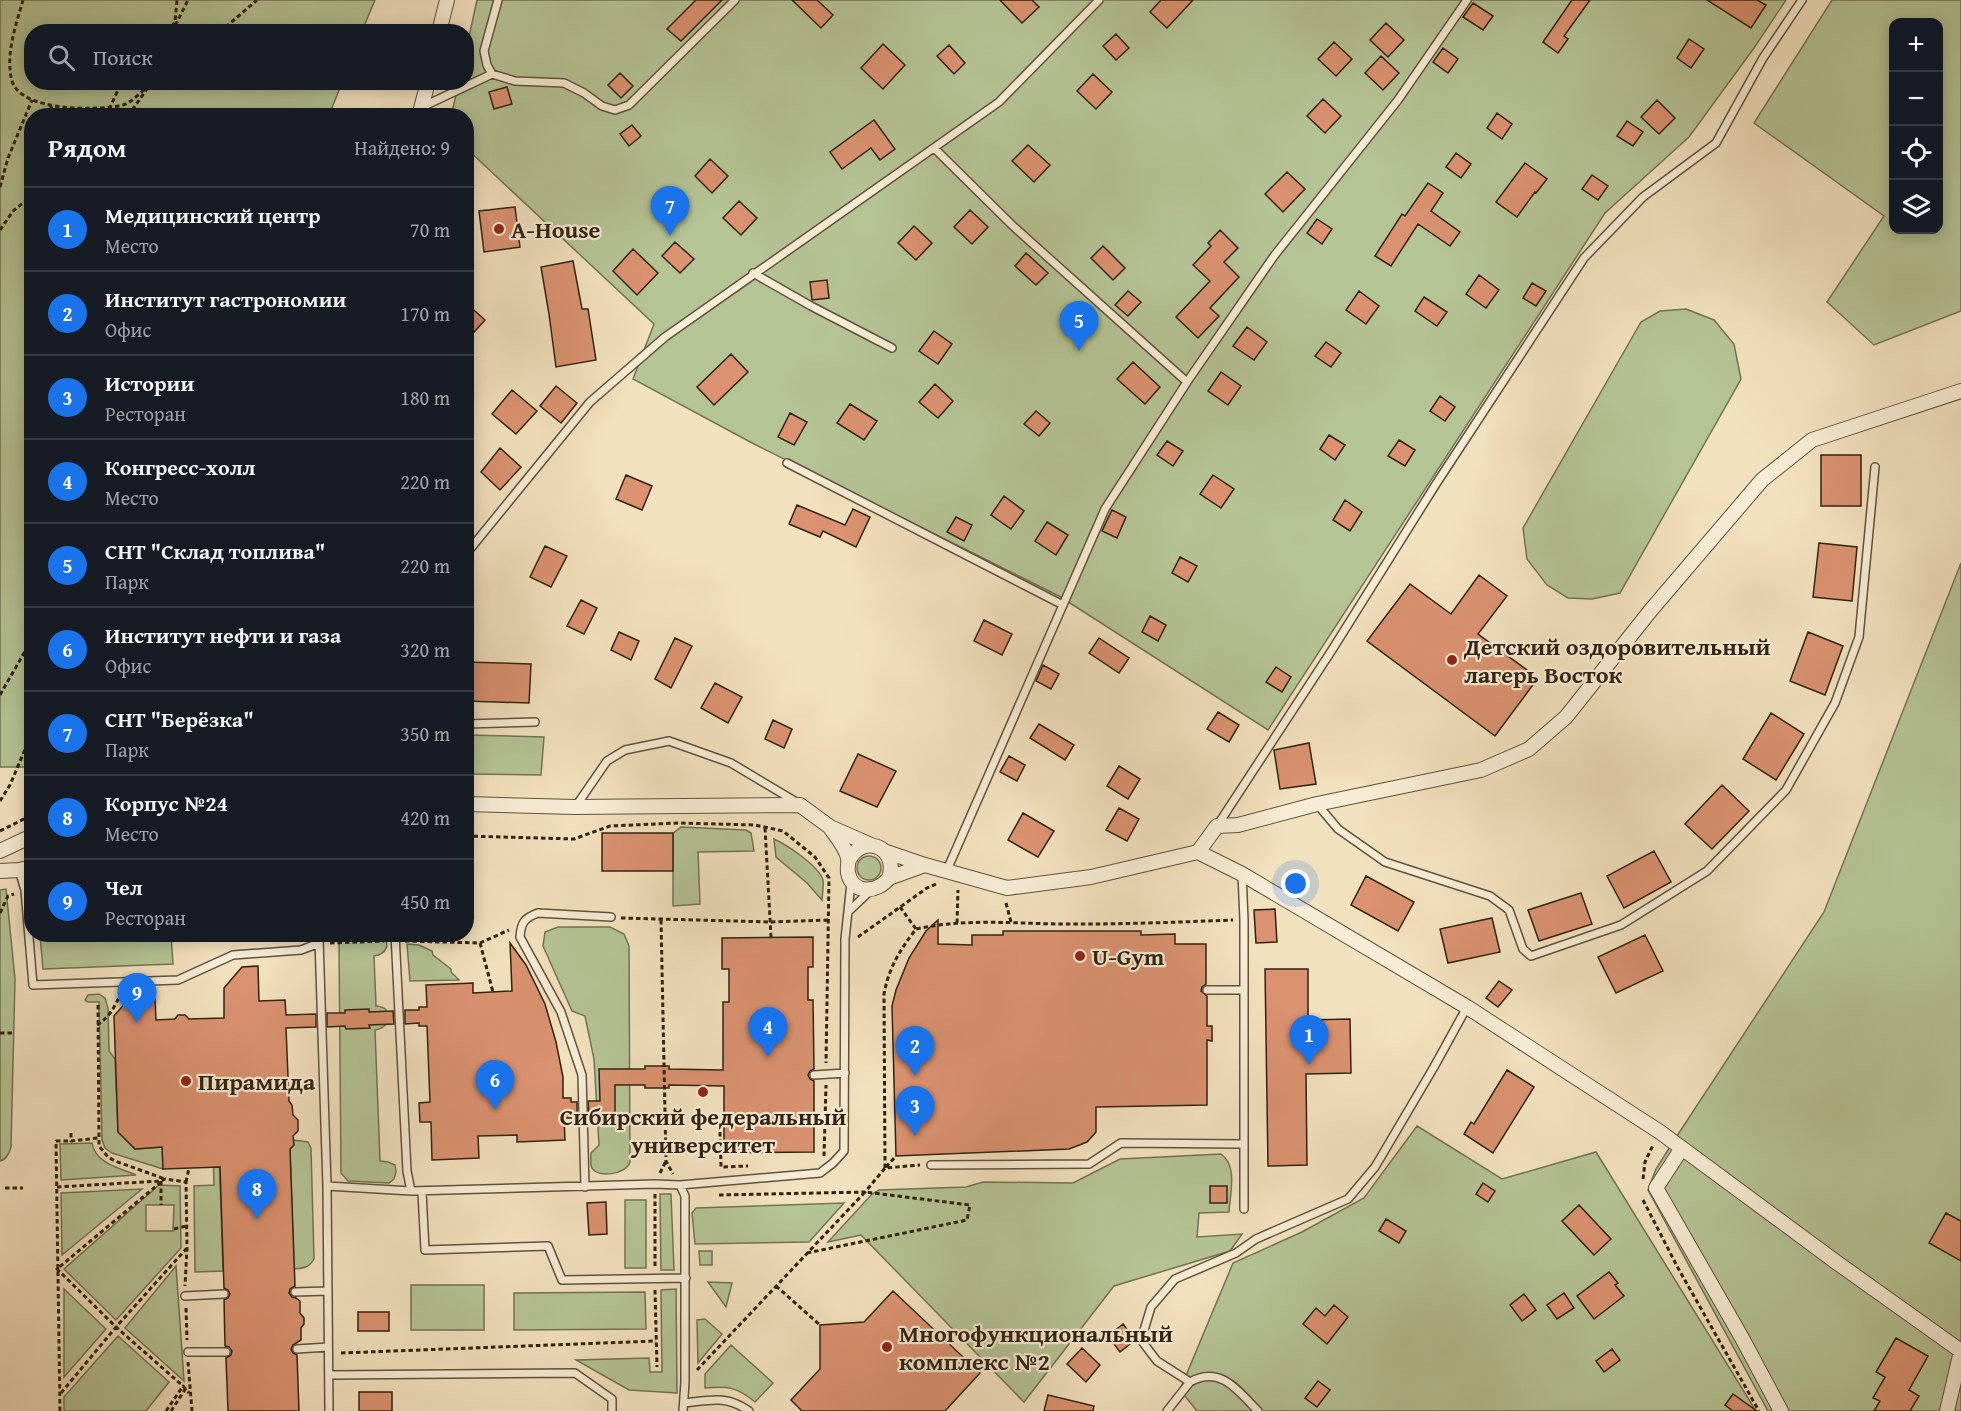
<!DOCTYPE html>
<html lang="ru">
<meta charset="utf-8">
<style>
:root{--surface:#171b24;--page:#242831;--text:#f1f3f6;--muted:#9ea1a6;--line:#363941;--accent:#1a73e8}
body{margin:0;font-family:"Gentium Book Plus",serif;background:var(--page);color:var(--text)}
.controls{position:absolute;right:18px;top:18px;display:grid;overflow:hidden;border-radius:12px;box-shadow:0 3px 15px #0003}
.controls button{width:54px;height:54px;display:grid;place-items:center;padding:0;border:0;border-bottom:2px solid var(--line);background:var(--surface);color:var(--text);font:30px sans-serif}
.you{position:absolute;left:1296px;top:884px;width:21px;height:21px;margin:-15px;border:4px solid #fff;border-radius:50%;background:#1a73e8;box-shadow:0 0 0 9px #1a73e833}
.badge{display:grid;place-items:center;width:39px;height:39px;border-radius:50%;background:var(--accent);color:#fff;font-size:20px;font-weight:700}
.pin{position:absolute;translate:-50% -50px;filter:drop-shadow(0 2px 3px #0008)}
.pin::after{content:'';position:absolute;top:32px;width:21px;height:18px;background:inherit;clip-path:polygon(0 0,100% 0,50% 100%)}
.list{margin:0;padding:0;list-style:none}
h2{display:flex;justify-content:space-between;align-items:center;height:78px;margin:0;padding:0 24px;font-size:26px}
h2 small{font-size:20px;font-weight:400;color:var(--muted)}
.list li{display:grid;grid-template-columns:39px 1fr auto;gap:18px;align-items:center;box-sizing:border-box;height:84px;padding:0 24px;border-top:2px solid var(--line)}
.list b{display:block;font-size:22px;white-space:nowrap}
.list p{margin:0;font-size:20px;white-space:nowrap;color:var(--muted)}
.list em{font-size:20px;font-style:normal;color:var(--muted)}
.icon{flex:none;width:33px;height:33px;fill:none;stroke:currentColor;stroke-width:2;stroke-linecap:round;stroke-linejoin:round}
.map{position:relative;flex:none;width:1961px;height:1411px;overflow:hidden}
.search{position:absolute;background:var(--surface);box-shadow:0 3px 15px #0003;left:24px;top:24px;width:450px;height:66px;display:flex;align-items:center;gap:15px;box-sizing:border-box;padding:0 21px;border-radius:24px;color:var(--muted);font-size:22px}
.panel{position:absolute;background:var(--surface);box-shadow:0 3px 15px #0003;left:24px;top:108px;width:450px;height:834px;border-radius:24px}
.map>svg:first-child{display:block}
.green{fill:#b5c495;stroke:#727354;stroke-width:1.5;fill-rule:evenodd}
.building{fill:#da9270;stroke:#302212;stroke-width:1.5}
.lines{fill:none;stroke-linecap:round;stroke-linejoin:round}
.service-casing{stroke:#60523d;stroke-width:10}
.minor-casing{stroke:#60523d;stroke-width:16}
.path{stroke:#302212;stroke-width:3;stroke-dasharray:4.5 3;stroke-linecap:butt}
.service{stroke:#f7ecd5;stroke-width:7}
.minor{stroke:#f7ecd5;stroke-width:14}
.poi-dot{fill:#8f2418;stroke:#f7ecd5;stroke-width:2}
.labels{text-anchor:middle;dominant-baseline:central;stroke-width:4.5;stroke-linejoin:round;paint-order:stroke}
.poi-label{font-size:24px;font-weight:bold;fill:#302212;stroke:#f7ecd5;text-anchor:start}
</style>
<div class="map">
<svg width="1961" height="1411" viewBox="0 0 1961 1411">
<rect width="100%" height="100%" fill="#f2e1be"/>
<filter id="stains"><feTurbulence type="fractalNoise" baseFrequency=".00333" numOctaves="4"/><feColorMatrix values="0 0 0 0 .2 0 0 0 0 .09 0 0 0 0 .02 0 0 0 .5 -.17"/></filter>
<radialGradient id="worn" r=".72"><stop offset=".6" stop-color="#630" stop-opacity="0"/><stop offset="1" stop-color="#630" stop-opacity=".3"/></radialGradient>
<!-- green -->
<path class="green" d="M0,0h375l-13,31 -330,1v50l310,1 -13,32 -297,1 -1,651h-31z
M477,0h1309l-32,48 -65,89 -84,76 -337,517 -209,-134 -305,-152 -121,-65 21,-55 -187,-175 -1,-33h-15l8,-33 7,-1 1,-36z
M1832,0h129v311l-87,34 -47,-43 57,-86 -130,-93zM1938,22v208h-44v-208z
M1686,309l28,11 20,24 7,35 -121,214 -28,6 -24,-1 -21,-13 -20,-26 -4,-31 118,-206 19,-11z
M1961,563v848h-193l-120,-221 8,-21 17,-27 151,-230z
M467,735l77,2 -3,38 -74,-1z
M681,827l65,3 5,3 3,18 -56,1 2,52 -27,2v-73z
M774,839c13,6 45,27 49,41 1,6 -1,14 -1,20l-15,-17 -31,-26z
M857 868a12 12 0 1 1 24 0a12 12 0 1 1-24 0Z
M6,889l9,90 -4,168c-2,6 -4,12 -11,14v-271z
M558,927h52l14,7 5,12 1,216c-4,13 -33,16 -38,6 -2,-4 -1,-11 -1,-15l8,-8 -5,-86 -9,-43 -13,-5 -29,-65 2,-14z
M40,935h131l2,29 -130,5z
M376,935h5c11,9 5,19 -7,21l2,50c18,1 17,21 -1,24l5,131 8,1 7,3 1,7 -2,7 -5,4 -41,-2 -7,-8 -2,-230 3,-4 5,-1z
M407,944l12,1 13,6 1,4 18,14v3l8,8 -49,1z
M99,994l6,4 3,10 1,43 6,8 3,73 17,17 28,-2v22l-51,-16 -7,-5 -3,-8 -3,-138h-11l-3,-2 3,-5z
M1417,1126l85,53 94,-27 160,259h-559l-17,-21 53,-127 69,-31 62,-34z
M293,1140l15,2 3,6 3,111c-5,9 -10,9 -20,10l-4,-120 4,-4z
M92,1143c3,20 27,25 44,32l-75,5 -1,-36z
M213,1151h6l4,120 -28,1 -1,-86 20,-1z
M1221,1154c17,12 9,39 8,58l-30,1 -2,24 45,-3 -12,17 -116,35 -90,116 -163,-167 -33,7 44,-48 7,-4 87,-3 17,-5 90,1 47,-24z
M159,1185l21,1 1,62 -65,72 -52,-51zM146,1205h28l-1,26h-27z
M142,1189l-80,66 -1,-62z
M660,1194h11l3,76h-13z
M625,1200h21v68h-21z
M844,1203l-35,39 -114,2 -3,-31 4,-5z
M699,1251h13v14h-12z
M176,1266l8,115 -59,-53z
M708,1282l24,1 -6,24z
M411,1285h73v45h-73z
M64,1289l42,40 -42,48z
M676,1289l1,104 -48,-3 -53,-30 73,-2 1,14h12l-1,-82z
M645,1292l1,37 -132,1v-37z
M705,1319l17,15 -24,29 -1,-43z
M118,1336l51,46 -23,29h-82v-14z
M731,1345l42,38 -18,19c-18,-15 -27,-16 -50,-14v-14z"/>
<!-- building -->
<path class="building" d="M696,0h26l-41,41 -14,-12z
M792,0h25l16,15 -12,13z
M1000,0h32l7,7 -17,16z
M1161,0h32l-26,28 -17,-16z
M1572,0h18l-26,36 4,3 -10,14 -15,-11z
M1707,0h50l9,5 -15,23z
M1473,3l20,13 -10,14 -20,-13z
M1386,23l18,17 -16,17 -18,-17z
M1116,34l13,14 -13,12 -13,-14z
M1689,39l15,10 -13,19 -14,-10z
M1334,42l18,17 -16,17 -18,-17z
M883,44l22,21 -22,24 -22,-21z
M949,45l16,18 -11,11 -17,-18z
M1443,48l15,11 -10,14 -15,-11z
M1381,56l18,17 -16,17 -18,-17z
M620,73l13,13 -12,12 -13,-13z
M1093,74l19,18 -16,17 -19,-18z
M507,87l5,17 -18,5 -5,-17z
M1323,99l18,17 -16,17 -18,-17z
M1657,100l18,18 -16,16 -18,-17z
M1497,113l15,11 -10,15 -15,-11z
M874,120l21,29 -15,11 -9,-12 -29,21 -12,-17z
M1627,121l16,11 -10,14 -16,-10z
M632,125l9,11 -12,10 -9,-12z
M1028,145l22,20 -16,17 -22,-21z
M1456,153l15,11 -10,14 -15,-11z
M710,159l18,17 -16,17 -17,-17z
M1525,163l22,16 -11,14 -1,-1 -18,25 -21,-15z
M1287,172l18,17 -22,23 -18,-18z
M1592,175l16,11 -10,14 -16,-11z
M1428,183l15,10 -12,18 29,21 -10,14 -32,-22 -27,42 -16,-10 27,-42 3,2z
M739,201l18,17 -16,17 -18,-17z
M515,207l5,40 -36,5 -5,-41z
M970,210l18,17 -16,17 -18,-17z
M1317,219l15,10 -10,15 -15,-11z
M914,226l18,17 -16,17 -18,-17z
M1220,230l18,18 -14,14 15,15 -29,31 9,8 -21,22 -22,-21 34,-36 -17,-16 18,-19 -3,-3z
M675,242l19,17 -14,14 -18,-17z
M1103,246l22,22 -12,12 -22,-22z
M633,249l25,24 -21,22 -24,-24z
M1026,253l22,20 -12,12 -21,-19z
M573,261l9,48h6l8,51 -40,7 -7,-53 -8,-47z
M1479,275l20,15 -13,18 -20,-14z
M827,280l2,18 -17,2 -2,-18z
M1532,283l14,8 -10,15 -13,-8z
M1128,291l13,11 -13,14 -13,-11z
M1359,291l20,15 -13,18 -20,-14z
M1424,297l23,15 -10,14 -22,-15z
M466,303l19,17 -19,21z
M1247,327l20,15 -13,18 -21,-14z
M934,331l18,13 -14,20 -19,-13z
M1326,342l15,11 -10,14 -16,-11z
M731,354l17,18 -34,33 -17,-18z
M1133,362l27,25 -15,17 -28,-25z
M1221,372l20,14 -13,19 -20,-14z
M935,384l18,17 -15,17 -19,-16z
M556,386l21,17 -16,20 -21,-17z
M512,390l25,21 -21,23 -24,-20z
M1440,396l15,11 -10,14 -15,-10z
M850,404l27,17 -13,19 -27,-17z
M1036,411l14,12 -11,13 -15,-12z
M790,413l17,9 -13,23 -16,-8z
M1329,435l16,10 -10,15 -15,-11z
M1399,440l16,10 -10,16 -17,-10z
M1167,441l16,10 -10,15 -16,-11z
M500,448l21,19 -21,23 -19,-18z
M1821,455h40v51h-40z
M626,475l26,11 -10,24 -26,-11z
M1213,475l21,14 -13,19 -21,-14z
M1004,496l20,15 -13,18 -20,-14z
M1345,500l17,12 -12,19 -17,-11z
M797,505l48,20 8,-16 17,8 -14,30 -33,-16 -3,6 -31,-13z
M1112,510l14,7 -9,21 -15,-7z
M956,517l16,8 -8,16 -17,-9z
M1047,522l21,13 -12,20 -21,-14z
M1819,543l38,4 -5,54 -39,-4z
M545,546l22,10 -16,31 -21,-10z
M1180,557l17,9 -9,16 -16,-9z
M1479,575l28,21 -29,38 60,44 -43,58 -128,-95 43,-57 41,30z
M581,600l16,8 -13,26 -17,-8z
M1150,616l16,9 -8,16 -16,-9z
M984,620l28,14 -10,21 -28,-14z
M619,632l20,9 -8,19 -20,-10z
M1808,632l35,14 -18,49 -35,-14z
M675,638l17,8 -21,42 -16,-9z
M1099,638l30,20 -10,15 -30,-20z
M466,662l65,2 -2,39 -63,-2z
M1043,665l16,9 -8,15 -15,-8z
M1276,667l15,10 -9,15 -16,-10z
M715,683l27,14 -14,26 -27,-15z
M1218,712l21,13 -10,17 -22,-13z
M1771,713l33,21 -28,46 -33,-21z
M773,720l19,9 -8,19 -19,-9z
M1039,724l35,21 -9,15 -35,-22z
M1309,743l7,41 -36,5 -6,-39z
M858,754l38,17 -19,36 -37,-16z
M1009,756l16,9 -8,16 -17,-9z
M1119,766l21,13 -12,20 -21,-13z
M1722,785l27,26 -37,38 -27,-25z
M1119,808l20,11 -12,22 -21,-11z
M1023,813l31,18 -16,26 -30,-17z
M602,833h71v38h-71z
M1654,851l17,31 -47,26 -17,-32z
M1366,876l48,26 -16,29 -47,-26z
M1581,893l11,31 -53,17 -11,-31z
M1275,909l2,33 -21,1 -2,-33z
M1492,918l8,34 -52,11 -8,-34z
M938,920v24l34,1v-10h31v-4h138v4l34,-1v10h31v40l-4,3 -1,4 6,5v30h5v15l-5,-1v65l-111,2v25l-9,10 -18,7 -173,7 -4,-150 4,-16 13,-32 17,-27z
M1645,935l18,36 -47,22 -18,-36z
M813,937v30h-5v33h5l1,69 -4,2 -2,4 2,4 4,2v71l-90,1v-67l-55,-1v3h-24v-3h-30v28l-26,1 -1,-13h12l-1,-32h46v-3h24v3l54,1v-68h6v-33h-7v-31z
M510,943l16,22 19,39 11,38 7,35v21h8v4h6v13h-6v3h-7l1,22 -48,2v-7l-39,1 1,22 -47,2 -1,-38h-11l-1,-19 11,-1 -3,-76h-8v-3l-14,1v-14h14v-3h8l-1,-22 47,-2v10l39,-2z
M258,966l1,35 26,-1 1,15 30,-1v13l-30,1 3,73 3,4 1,10 5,5v11l-5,5 1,9 -4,4 5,137 -5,3 -1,4 3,4 4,1 4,3v12l4,5v6l-3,4v12l-8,5 -2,4 2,4 4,2 2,56h-71l-2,-53 5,-3 1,-4 -3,-4 -4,-1 -1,-46 4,-2 2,-4 -2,-4 -4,-2 -4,-121 -57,2 -1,-22 -27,2 -17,-17 -4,-116 14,-16 27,-1 1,21 19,-1 3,-4h7l4,4 35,-1v-30l18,-21z
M1265,969h43v51l42,-1 1,54 -45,1 1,91 -39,1z
M1499,981l13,9 -14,17 -12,-9z
M369,1009v3l24,-1 1,13 -25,1 1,3 -24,1 -1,-3 -18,1v-14h18v-3z
M1507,1070l27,17 -41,66 -29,-19 7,-12 3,2z
M1483,1183l12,8 -7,11 -12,-8z
M1210,1186h17v17h-17z
M606,1202l1,32 -18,1 -2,-32z
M1579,1205l32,34 -17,16 -32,-34z
M1946,1213l15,8v40l-32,-18z
M1386,1219l20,12 -7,12 -20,-12z
M1609,1272l9,11 -3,2 9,11 -30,23 -17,-23z
M893,1291l87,82 -35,38h-143l-11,-11 29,-31v-44l44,-3z
M1564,1293l10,15 -17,11 -10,-14z
M1524,1294l12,16 -14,11 -12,-16z
M1334,1305l14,12 -21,27 -24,-20 13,-16 9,8z
M358,1312h31v19h-31z
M1123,1324l12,16 -15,12 -12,-16z
M1896,1338l32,18 -19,34 10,6 -9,15h-36l6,-10 -7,-3 12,-21 -9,-5z
M1082,1348l18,17 -14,17 -19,-18z
M1612,1349l8,11 -16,12 -8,-11z
M1318,1381l12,9 -13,17 -12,-9z
M359,1392h33v19h-33z
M1733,1394l24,17h-24l-8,-6z
M1048,1395l46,11 -1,5h-49z"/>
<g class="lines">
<defs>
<path id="service" d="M492,74l-5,-9 -3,-14 14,-51
M422,107l70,-33 23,7 49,2 20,10 18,13 13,4 14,-5 106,-105
M934,148l79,78 174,156
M753,273l58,33 81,42
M787,463l276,142
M466,554l124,-152 75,-65 334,-235 100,-102
M466,724l69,-2
M1317,804l21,25 47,33 105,34 19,14 14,39 8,7 90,-31 86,-54 79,-81 49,-87 24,-66 16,-170
M576,806l31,-45 18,-11 44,-9 62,22 67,40
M1217,826l115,-176 104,-166 148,-226 59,-61 73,-54 47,-85 39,-58
M19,870l6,20 8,95 145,-5 55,-25 68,-5 18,-7 1,-9
M947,870l158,-361 82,-127 87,-126 124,-156 69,-100
M1242,874l2,46v289
M848,912l22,-21
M319,940l8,246
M1207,990h37
M814,1075l31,-2
M931,1165l158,-1 32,-21 121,1
M585,1187l-3,-112 -21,-63 -41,-75c1,-14 4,-19 18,-24l73,4
M411,1191l244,-7 25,1
M422,1192l3,58 123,-4 14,34 124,-2
M295,1292l32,-1
M185,1296l39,-2
M297,1349l31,-2
M188,1352h38
M329,1375l246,-2 37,26v12
M684,1403c27,-3 43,-8 65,8
M329,1411l-2,-225 84,5 -4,-20 -12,-237
M683,1411l2,-29v-186l-5,-11 140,-12 13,-10 11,-12 1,-212 6,-56
M1167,1411l23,-29
M1258,1411c-20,-20 -37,-46 -68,-29l-33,-21 -16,-21 10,-33 24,-28 61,-26 20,-14 92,-40 27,-32 59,-100 33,-60"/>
<path id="minor" d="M439,32l8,-32
M419,116l9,-34
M466,804l109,3 225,-2 30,22 41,18
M831,829c6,8 15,19 17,29 1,5 -1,10 0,15 5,22 29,20 41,5 10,-30 -25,-46 -40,-18
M0,851l32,-15
M884,851l41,14 82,23 84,-11 107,-25 44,22 225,133 193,125 176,130 125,89
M1198,852l19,-26 21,-1 79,-21 164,-34 48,-21 37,-32 85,-107 111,-130 50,-40 149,-49
M0,871l19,-1 13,-3
M889,878l36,-13
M1682,1148l-26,40 86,150 39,73
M1947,1411l14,-60"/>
</defs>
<!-- service casing -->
<use href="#service" class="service-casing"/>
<!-- minor casing -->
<use href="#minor" class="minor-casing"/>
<!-- path -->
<path class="path" d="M23,0c-7,25 -18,55 -11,81 9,31 86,30 111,24 10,-3 21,-16 29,-23
M167,32l8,-10 2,-22
M172,32l16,-32
M220,32l37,-32
M50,105l6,11
M106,116l12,-26 6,-8
M128,116l21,-30
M0,187l8,-29 24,-58
M0,230l13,-19 19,-15
M0,695l32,-56
M0,801l10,-16 22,-52
M765,828l6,109
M0,831l32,-16
M466,836l108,3 36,-13 68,-3 77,2 28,6 32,26 14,21 -3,185
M1006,903l5,19
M900,907l16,22
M0,913l8,-17 6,-2
M621,918l150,4 58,-2v2
M661,920l5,241 7,13
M957,923l1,-33
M858,937l69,-49 9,-4
M405,941l75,2 29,-13
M330,943l54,-2
M480,943l13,49
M98,1005l1,141 9,11 7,4 50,18
M97,1025c13,-8 18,-19 24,-32
M0,1033h14
M720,1132l1,35 27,-1
M71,1133v8l27,-3
M824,1156l2,-71
M886,1167l10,-11
M885,1168l-1,-174c5,-27 16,-44 32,-65 54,-12 110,-4 165,-5 50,0 101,-2 152,-4
M660,1173l6,-12
M1643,1179l2,-17 8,-17
M161,1181v24
M161,1182l-104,87 59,58 67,59
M186,1182l3,-14
M57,1187l104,-6 4,-2 21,3 1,66 -2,38
M5,1188h18
M655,1194v74
M719,1195l146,-3 20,-24 35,-3
M1643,1200l35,68 81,143
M174,1229l12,-3
M776,1286l44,39
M655,1290l2,77
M186,1308l1,32
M341,1353l315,-12
M188,1362l4,49
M697,1370l168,-178 105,13 -3,15 -160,33
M61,1393l55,-66 70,-78
M60,1411l-4,-270h15
M166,1411l17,-25 6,7
M171,1411l15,-23"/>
<!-- service -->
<use href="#service" class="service"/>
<!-- minor -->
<use href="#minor" class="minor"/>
</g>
<!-- markers -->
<g class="poi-dot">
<circle cx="499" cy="229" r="6"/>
<circle cx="1452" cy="660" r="6"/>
<circle cx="1080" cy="956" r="6"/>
<circle cx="186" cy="1081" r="6"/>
<circle cx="703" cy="1092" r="6"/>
<circle cx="887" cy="1347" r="6"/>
</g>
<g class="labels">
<!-- poi labels -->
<g class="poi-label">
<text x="511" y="229">A-House</text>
<text x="1464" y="646">Детский оздоровительный<tspan x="1464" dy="28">лагерь Восток</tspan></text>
<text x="1092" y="956">U-Gym</text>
<text x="198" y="1081">Пирамида</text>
<text x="703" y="1116" text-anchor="middle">Сибирский федеральный<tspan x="703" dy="28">университет</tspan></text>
<text x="899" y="1333">Многофункциональный<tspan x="899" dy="28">комплекс №2</tspan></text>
</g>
</g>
<rect width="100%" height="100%" filter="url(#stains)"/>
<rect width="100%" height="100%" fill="url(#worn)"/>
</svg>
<div class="controls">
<button>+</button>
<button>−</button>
<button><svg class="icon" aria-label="locate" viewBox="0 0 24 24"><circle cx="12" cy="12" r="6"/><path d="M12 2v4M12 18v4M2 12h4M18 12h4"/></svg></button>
<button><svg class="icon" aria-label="layers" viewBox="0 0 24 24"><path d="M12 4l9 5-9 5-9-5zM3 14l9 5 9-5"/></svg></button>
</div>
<div class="you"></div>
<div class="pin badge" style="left:1309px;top:1065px">1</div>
<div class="pin badge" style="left:915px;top:1076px">2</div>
<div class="pin badge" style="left:915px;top:1136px">3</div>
<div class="pin badge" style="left:768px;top:1057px">4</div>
<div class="pin badge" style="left:1079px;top:351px">5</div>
<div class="pin badge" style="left:495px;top:1110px">6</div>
<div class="pin badge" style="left:670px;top:236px">7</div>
<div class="pin badge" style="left:257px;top:1219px">8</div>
<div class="pin badge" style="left:137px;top:1023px">9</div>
<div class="search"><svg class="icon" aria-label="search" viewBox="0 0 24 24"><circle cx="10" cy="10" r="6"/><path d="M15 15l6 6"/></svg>Поиск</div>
<section class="panel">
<h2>Рядом<small>Найдено: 9</small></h2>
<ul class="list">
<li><span class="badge">1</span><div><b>Медицинский центр</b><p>Место</p></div><em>70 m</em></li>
<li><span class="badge">2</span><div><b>Институт гастрономии</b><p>Офис</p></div><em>170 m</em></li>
<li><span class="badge">3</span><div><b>Истории</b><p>Ресторан</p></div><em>180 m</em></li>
<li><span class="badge">4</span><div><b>Конгресс-холл</b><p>Место</p></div><em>220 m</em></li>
<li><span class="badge">5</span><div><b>СНТ &quot;Склад топлива&quot;</b><p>Парк</p></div><em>220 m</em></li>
<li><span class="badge">6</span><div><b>Институт нефти и газа</b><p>Офис</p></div><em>320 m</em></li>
<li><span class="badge">7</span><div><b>СНТ &quot;Берёзка&quot;</b><p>Парк</p></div><em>350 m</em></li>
<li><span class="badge">8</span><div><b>Корпус №24</b><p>Место</p></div><em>420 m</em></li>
<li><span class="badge">9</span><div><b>Чел</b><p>Ресторан</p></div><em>450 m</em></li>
</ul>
</section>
</div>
